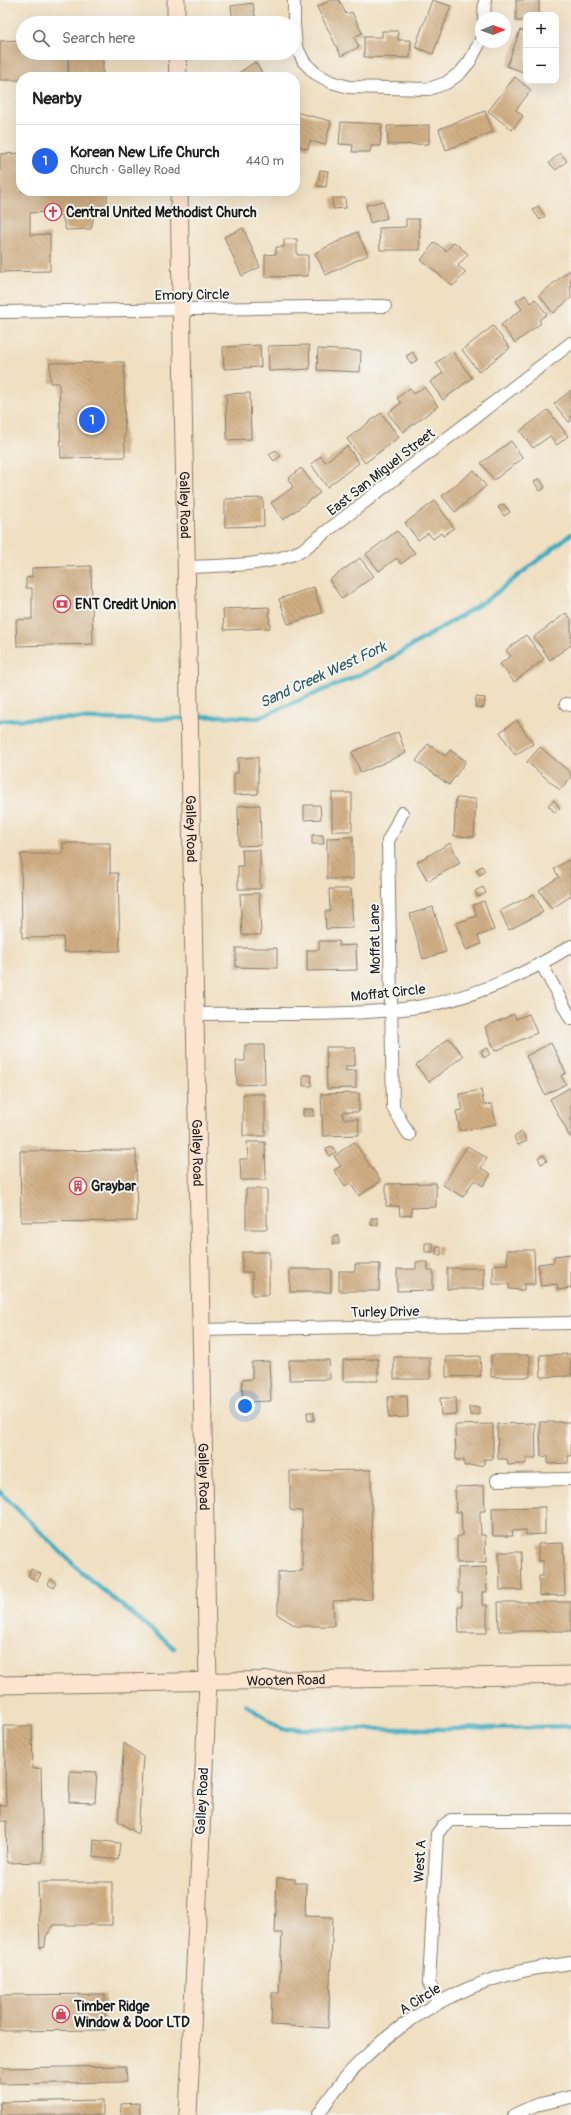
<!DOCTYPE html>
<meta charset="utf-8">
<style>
:root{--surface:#fff;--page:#f6f6f6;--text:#222;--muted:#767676;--line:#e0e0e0;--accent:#2563eb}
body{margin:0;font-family:Pangolin,sans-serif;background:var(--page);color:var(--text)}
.controls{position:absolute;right:12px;top:12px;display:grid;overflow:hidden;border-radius:8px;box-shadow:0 4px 16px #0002}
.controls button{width:36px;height:36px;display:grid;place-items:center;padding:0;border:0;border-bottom:1px solid var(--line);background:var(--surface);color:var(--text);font:20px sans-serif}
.compass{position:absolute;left:475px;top:12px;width:36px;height:36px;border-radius:50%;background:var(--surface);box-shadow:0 4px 16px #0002;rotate:89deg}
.you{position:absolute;left:245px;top:1406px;width:14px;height:14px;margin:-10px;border:3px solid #fff;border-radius:50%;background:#1a73e8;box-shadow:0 0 0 6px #1a73e833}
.badge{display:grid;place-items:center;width:26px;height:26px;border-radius:50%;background:var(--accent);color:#fff;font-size:13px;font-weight:700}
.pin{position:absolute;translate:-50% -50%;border:2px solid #fff;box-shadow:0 1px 4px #0006}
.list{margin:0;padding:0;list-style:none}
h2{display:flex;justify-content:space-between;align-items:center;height:52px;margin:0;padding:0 16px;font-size:17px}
h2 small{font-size:13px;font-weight:400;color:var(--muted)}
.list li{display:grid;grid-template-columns:26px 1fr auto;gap:12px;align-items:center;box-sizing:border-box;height:72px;padding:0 16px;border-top:1px solid var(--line)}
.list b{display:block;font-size:15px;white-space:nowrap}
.list p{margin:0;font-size:13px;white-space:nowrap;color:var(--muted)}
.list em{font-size:13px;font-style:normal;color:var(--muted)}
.icon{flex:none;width:22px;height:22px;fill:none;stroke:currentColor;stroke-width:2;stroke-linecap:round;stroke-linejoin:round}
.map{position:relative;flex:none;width:571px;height:2115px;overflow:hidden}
.search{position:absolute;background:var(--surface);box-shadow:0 4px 16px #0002;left:16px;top:16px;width:284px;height:44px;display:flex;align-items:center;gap:10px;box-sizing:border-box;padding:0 14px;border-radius:22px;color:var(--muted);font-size:15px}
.panel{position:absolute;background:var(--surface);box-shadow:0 4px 16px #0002;left:16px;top:72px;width:284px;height:124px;border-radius:16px}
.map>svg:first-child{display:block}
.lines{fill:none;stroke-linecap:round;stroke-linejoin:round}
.stream{stroke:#41adbf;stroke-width:4.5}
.building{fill:url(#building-back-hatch)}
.street-casing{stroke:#867e6e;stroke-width:14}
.secondary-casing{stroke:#867e6e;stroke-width:19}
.street{stroke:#fff;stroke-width:12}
.secondary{stroke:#fce5d0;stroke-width:17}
.labels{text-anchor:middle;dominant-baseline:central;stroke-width:4;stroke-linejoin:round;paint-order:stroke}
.poi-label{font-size:14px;font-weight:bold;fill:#1c1c1c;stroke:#f6f6f2;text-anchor:start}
.street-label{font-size:14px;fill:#1c1c1c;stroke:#f6f6f2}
.water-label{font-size:15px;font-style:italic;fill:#2d5d65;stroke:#f6f6f2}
</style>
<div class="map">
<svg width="571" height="2115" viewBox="0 0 571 2115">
<defs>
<pattern id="building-back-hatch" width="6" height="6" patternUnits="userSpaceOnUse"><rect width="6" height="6" fill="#d0ae83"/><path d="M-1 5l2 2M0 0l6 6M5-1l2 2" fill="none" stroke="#b29571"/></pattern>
</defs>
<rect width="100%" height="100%" fill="#f6f6f2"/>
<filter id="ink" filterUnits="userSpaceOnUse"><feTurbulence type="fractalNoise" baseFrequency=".025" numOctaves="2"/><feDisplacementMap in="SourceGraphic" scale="8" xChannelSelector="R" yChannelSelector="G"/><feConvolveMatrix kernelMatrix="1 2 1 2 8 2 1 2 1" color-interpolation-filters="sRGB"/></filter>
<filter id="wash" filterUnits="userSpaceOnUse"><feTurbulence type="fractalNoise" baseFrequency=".012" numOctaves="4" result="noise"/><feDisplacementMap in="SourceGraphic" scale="16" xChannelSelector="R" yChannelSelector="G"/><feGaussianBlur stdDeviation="0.9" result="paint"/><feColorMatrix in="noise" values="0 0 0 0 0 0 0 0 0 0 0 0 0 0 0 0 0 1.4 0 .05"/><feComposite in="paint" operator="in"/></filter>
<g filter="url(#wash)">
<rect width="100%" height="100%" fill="#f0dfc1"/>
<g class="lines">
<!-- stream -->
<path class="stream" d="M193,717l28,-1 37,2 117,-50 115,-70 81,-64
M0,721c62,-6 124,1 186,-3
M0,1492l82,81 92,75
M246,1705l36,24h171l118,-3"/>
</g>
<g id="blocks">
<!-- building -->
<path class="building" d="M331,0h8l7,14 6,-2 10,21 -8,4 5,10 -18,9 -24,-49z
M432,0l19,6 -18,48 -18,-7z
M516,0h23v15h-13v6h-10z
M253,3l3,20h-23l-2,-17z
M520,30l6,2v41l-19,-7z
M382,31h16v9h13l-1,18 -46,-1v-20h18z
M23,40v13h44l1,24h-47v3h-21v-39z
M69,53h34v24h-34z
M237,53h23v3l-23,3z
M255,62l10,15h-26l-2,-3z
M515,77l16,13 -15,20 7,6 -11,14 -24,-19z
M485,111l8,21 -47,18 -7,-21z
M295,112l36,9 -6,24 -15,-4 -2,8 -13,-4z
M341,122l41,2 -2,22h-9l-1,6h-18l1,-7 -14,-1z
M429,125v19l-41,1 -1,-19z
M21,153v38h86v21l-13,4 -3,13 -25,1 -4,-14 -13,-4 -19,1v22l20,-1v37l-50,1v-118z
M560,153l7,8 -11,9 -7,-7z
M320,170l8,1 -2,16 -9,-1z
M332,198h13l1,10 -13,1z
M383,201l4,17 -17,5 -4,-18z
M538,206l7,10 -5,4 -7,-10z
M406,219h13l1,31h-40l-1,-22 27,-1z
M243,228l17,39 -18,9 -18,-39z
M357,232l11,23 -42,20 -11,-22z
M284,239h13v16h11v21l-43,1v-22l11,-1v-7h8z
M435,242l11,9 8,-9 14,12 -10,12 8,6 -13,14 -32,-26z
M570,270l1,28 -18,15 -14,-18z
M525,295l6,8 4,-4 12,15 -8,6 2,3 -26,20 -14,-18 21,-16 -6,-8z
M493,326l17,22 -31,24 -17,-22z
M260,345l1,22 -37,2 -1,-22z
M309,345l1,24 -41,2 -1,-25z
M318,349l43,2 -1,21 -43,-2z
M452,351l20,27 -29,22 -13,-18 13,-9 -7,-10z
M413,352l4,8 -6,4 -5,-8z
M124,362l1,95 -64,1 -2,-75h-9v-20z
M424,387l14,19 -35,26 -15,-19 13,-10 -4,-5 13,-10 4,6z
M571,390v31l-2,1 -15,-18z
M250,393l1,46 -24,1 -1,-46z
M548,410l20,26 -11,9 -7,-9 -17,12 -13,-17z
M381,413l18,24 -34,26 -18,-24z
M511,441l12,17 -29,22 -13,-17z
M347,446l12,17 -32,24 -16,-23 10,-8 4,6z
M276,450l5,6 -7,5 -5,-7z
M301,468l19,25 -37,27 -12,-17 22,-16 -5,-8z
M474,470l12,16 -31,26 -13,-16z
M539,478l6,9 -5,4 -6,-9z
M263,498l1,28 -39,1v-28z
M435,501l19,27 -11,8 -2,-3 -8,6 -5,-6 -10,7 -13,-17z
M504,504l6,8 -6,4 -6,-9z
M397,531l18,22 -14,11 -4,-6 -18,13 -13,-17z
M360,558l14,18 -32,23 -13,-19z
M91,566l2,78 -76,2 -1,-26 16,-1v-31h-6v-10l6,-1v-9z
M314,587l8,26 -34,11 -9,-25z
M269,607l1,21 -46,2 -1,-21z
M566,613l5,6v26l-21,15 -16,-23z
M526,635l18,24 -30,23 -14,-18 11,-8 -5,-6z
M476,697l9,1 -1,10 -9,-1z
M517,720l16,24 -18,11 -15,-23z
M398,732l8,21 -45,20 -9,-21z
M428,744l17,12 5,-6 16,11 -17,24 -33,-24z
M540,747l31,26v4l-11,13 -33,-28z
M258,757v37l-24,1v-22h4v-15z
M332,793h20v38h-20z
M456,798l20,1 -2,38 -20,-1z
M554,800l6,8 -5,5 -7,-8z
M260,805l1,40 -22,1 -1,-40z
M304,805h16l1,14 -17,1z
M312,835h11l1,9h-12z
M353,837v42h-26v-41z
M63,843h47v30h8l2,78 -56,1 -1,-15 -41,1 -1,-84h42z
M450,843l10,20 -32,18 -11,-19z
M242,850h18v39h-22v-23h5z
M570,859l1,37 -20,13 -12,-19 20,-13 -5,-8z
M482,866l3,5 -5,4 -4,-5z
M483,887l3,6 -8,4 -3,-6z
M329,889h22l2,39 -27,1 -1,-18h5z
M259,893l2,42h-19l-2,-41z
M534,894l9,18 -34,18 -9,-19z
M484,901l10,29 -16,6 3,8 -15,6 -10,-27 21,-7 -4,-11z
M433,907l13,45 -23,7 -13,-45z
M319,941h20v5l17,-1 1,25 -50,1v-21h12z
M236,948h41v20l-41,-1z
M514,1014l2,5 13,-5 8,19 -42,18 -10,-24z
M449,1038l14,18 -34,26 -13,-17z
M551,1043l15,30 -5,3 5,8 -21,11 -19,-39z
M245,1045h19l1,39 -28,1 -1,-24h9z
M326,1047h29v19h-9v5l10,-1v18l-29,1z
M488,1048l2,6 -6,4 -3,-7z
M303,1075h8l1,11h-9z
M571,1087v49l-1,1 -20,-38z
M481,1090l3,15 8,-1 4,20 -36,7 -4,-20 7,-1 -4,-16z
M359,1093v19h-16v7h15l1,16 -36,1 -2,-42z
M243,1094h22v42h-22z
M303,1109h11v7h-11z
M522,1132l5,9 -9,4 -4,-8z
M247,1142h18l1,38h-25l-1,-21h8z
M354,1142l27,39 -22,15 -9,-13 -5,3 -11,-16 7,-4 -7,-10z
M332,1146l4,6 -7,4 -3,-7z
M467,1146l20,12 -6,10 10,6 -8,12 -9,-6 -11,17 -20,-12z
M136,1150l1,71 -116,1 -1,-71z
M544,1155l3,6 -6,3 -3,-7z
M436,1183v24l-25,1 1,7 -12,1 -1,-10h-13v-22z
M246,1189h21v40h-21z
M371,1218h7v7h-7z
M333,1236h6v8h-6z
M425,1243h8v9h-8z
M436,1247h5v8h-5z
M507,1250h27l1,34h-11v6l-15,-1v-5h-16v-19l14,-1z
M242,1252h27v43h-17v-23h-10z
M571,1254v34l-13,2 -1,-6 -16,2 -3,-22 16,-2v-6z
M416,1262h12v8h5v20l-36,1v-22h19z
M355,1264h25l-1,27h-40v-20h16z
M447,1268h37v21h-37z
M290,1269h41v23h-41z
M571,1354v22l-30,1 -1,-22z
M491,1355h39v22h-39z
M480,1356l1,20 -35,1v-20z
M394,1357h36v22h-36z
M378,1359v22h-35v-21z
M289,1360h40l1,19 -41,1z
M269,1361l2,40 -28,1 -1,-22 10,-1v-17z
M407,1396l1,21 -19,1 -1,-21z
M440,1398h16l1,16 -16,1z
M469,1407h10v8h-9z
M307,1412h7v8l-6,1z
M540,1422h31v34h-3v7l-20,1v-8l-7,1z
M535,1423l1,35h-10v6h-8l-10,1 -1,-6h-9l-1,-35z
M493,1424v35h-9v6l-20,1v-6h-8l-1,-35z
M371,1470l1,129 -39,2 1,25h-38l-18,-11v-43l24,-1v-60l-12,-1v-39z
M484,1486l1,25h-5v6l1,18h4l1,27 -29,1v-27h5v-6l-1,-18h-5l-1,-25z
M545,1507v27l-19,1v-5l-14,1 1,5h-20l-1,-28z
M563,1543l2,52 -26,1v-20h4v-15h-5v-17z
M499,1552h22l1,38h-22z
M486,1567l1,25h-5v13h5v28h-28l-1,-27h4v-13h-4v-25z
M31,1569l10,5 -4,7 -9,-5z
M51,1579l5,4 -3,5 -5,-4z
M498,1602h73v29h-72z
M4,1726h28l1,43 8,-1 2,94 -36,1 -1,-42h-6v-16h6z
M124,1743l19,13 -5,78 -20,-13z
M70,1771l27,1 -2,31 -26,-1z
M94,1840l26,3 -2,17 -25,-3z
M277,1878l18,1v4h11l-1,33 28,1 -5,111 -57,-3 1,-32h7l3,-60h-7z
M38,1882h74v43h-58l-8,11 -1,11 -5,1z
M105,1994v36l-105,1v-36z
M126,2066l1,16 -127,2v-16z
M103,2100v15h-103v-13z
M139,2103l1,12h-18l-1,-11z"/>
</g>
</g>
<g filter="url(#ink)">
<use href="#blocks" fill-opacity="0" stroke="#867e6e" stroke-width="1"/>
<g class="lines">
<defs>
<path id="street" d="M294,0v25l2,21 8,16 11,11 16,9 18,5 80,2 17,-6 14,-10 10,-12 11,-21
M484,18l1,-18
M0,312l385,-6
M187,567c39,-2 77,0 114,-16l270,-208
M566,704l5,1
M402,813l-14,28 5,266 16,28
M541,963l30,56
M195,1014c71,-1 145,3 216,-6 56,-8 112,-32 160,-62
M200,1330l371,-7
M497,1480l74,-1
M439,2003l-10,-20 8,-149 6,-8 8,-6h120
M318,2115c42,-68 116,-121 193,-141 20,-6 40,-8 60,-11
M514,2115l22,-10 35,-8"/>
<g id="secondary">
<path d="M176,0v23"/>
<path d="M177,53l1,24"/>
<path id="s1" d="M179,191l29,1491 -20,433"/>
<path id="s2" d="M0,1685l571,-10"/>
</g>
</defs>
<!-- street casing -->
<use href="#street" class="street-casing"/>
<!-- secondary casing -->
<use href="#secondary" class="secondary-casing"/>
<!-- street -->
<use href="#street" class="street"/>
<!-- secondary -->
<use href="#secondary" class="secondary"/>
</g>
</g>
<!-- icons -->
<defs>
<symbol id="church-ring" viewBox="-11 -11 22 22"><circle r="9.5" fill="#f6f6f2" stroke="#d1495b" stroke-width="1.5"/><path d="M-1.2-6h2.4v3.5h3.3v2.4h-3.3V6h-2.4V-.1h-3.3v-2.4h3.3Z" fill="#d1495b"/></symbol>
<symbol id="bank-ring" viewBox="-11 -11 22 22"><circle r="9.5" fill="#f6f6f2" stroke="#d1495b" stroke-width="1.5"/><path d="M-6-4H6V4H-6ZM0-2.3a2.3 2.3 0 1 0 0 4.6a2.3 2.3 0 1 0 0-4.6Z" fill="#d1495b"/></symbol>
<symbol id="building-ring" viewBox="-11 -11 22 22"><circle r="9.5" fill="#f6f6f2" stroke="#d1495b" stroke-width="1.5"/><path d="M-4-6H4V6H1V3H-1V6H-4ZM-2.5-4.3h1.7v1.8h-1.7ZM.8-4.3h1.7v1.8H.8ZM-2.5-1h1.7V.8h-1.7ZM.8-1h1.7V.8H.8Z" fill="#d1495b"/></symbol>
<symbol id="shop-ring" viewBox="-11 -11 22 22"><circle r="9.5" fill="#f6f6f2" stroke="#d1495b" stroke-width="1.5"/><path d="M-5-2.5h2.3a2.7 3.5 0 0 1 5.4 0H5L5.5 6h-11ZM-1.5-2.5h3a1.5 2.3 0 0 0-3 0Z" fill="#d1495b"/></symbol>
</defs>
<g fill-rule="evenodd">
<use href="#church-ring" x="43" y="202" width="20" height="20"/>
<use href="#bank-ring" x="52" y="594" width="20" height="20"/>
<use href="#building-ring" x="68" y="1176" width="20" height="20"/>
<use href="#shop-ring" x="51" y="2004" width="20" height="20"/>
</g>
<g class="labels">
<!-- poi labels -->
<g class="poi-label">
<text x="66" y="212">Central United Methodist Church</text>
<text x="75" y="604">ENT Credit Union</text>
<text x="91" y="1186">Graybar</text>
<text x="74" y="2006">Timber Ridge<tspan x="74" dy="16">Window &amp; Door LTD</tspan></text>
</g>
<!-- street labels -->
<g class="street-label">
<text transform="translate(192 295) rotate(-1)">Emory Circle</text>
<text transform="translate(381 472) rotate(-38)">East San Miguel Street</text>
<text stroke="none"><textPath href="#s1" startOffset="314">Galley Road</textPath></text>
<text stroke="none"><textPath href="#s1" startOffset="638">Galley Road</textPath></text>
<text transform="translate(375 939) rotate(-91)">Moffat Lane</text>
<text transform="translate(388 993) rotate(-6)">Moffat Circle</text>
<text stroke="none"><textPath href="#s1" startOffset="962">Galley Road</textPath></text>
<text transform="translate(385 1312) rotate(-1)">Turley Drive</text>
<text stroke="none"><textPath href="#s1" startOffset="1286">Galley Road</textPath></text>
<text stroke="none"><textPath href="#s2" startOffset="286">Wooten Road</textPath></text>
<text transform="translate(202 1801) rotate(-87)">Galley Road</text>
<text transform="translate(420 1861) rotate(-87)">West A</text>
<text transform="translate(420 1999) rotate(-32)">A Circle</text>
</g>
<!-- water labels -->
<g class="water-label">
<text transform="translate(323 675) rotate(-25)">Sand Creek West Fork</text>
</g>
</g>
</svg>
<div class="controls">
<button>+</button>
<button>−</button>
</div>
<svg class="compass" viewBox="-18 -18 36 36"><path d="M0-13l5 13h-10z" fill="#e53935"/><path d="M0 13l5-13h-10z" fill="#767676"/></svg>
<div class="you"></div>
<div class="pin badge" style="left:92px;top:420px">1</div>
<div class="search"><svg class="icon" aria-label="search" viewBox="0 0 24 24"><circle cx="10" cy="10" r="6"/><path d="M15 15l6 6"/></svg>Search here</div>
<section class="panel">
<h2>Nearby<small></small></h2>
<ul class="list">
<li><span class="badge">1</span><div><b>Korean New Life Church</b><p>Church · Galley Road</p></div><em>440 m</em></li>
</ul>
</section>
</div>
